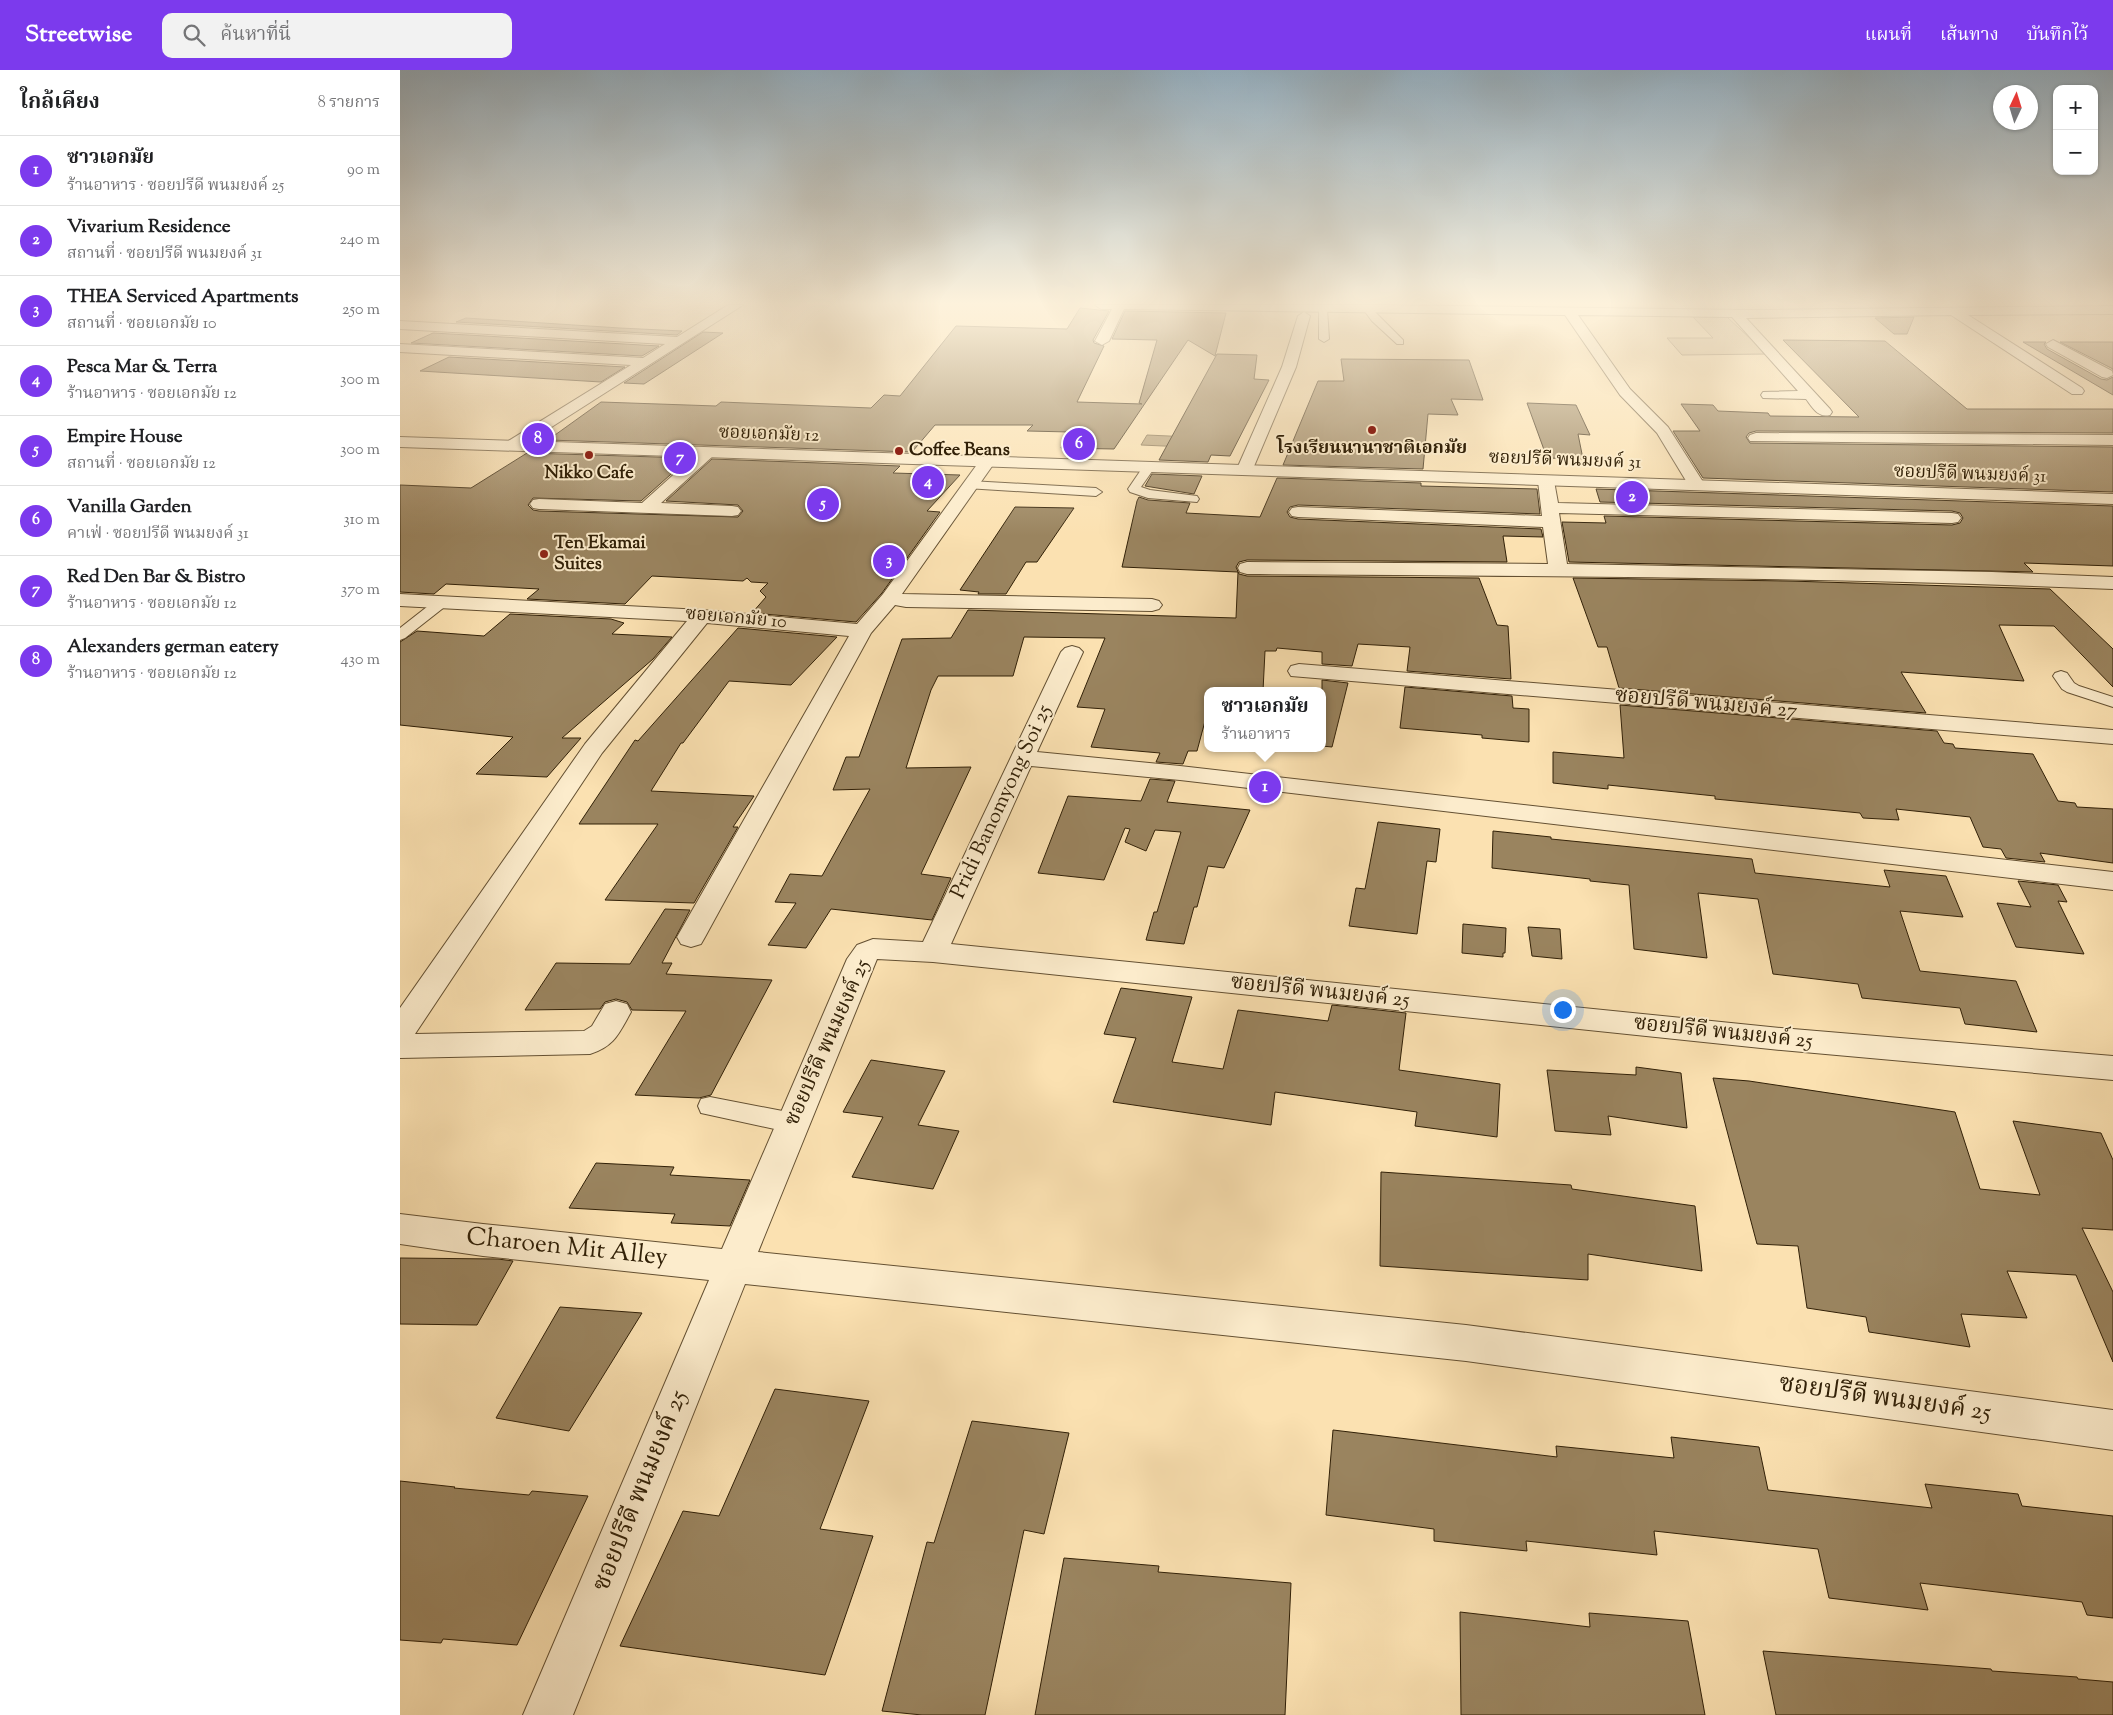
<!DOCTYPE html>
<html lang="th">
<meta charset="utf-8">
<style>
:root{--surface:#fff;--page:#f2f2f2;--text:#202124;--muted:#757577;--line:#e0e0e0;--accent:#7c3aed}
body{margin:0;font-family:"Sorts Mill Goudy","Noto Serif Thai",serif;background:var(--page);color:var(--text)}
.controls{position:absolute;right:15px;top:15px;display:grid;overflow:hidden;border-radius:10px;box-shadow:0 1px 4px #0004}
.controls button{width:45px;height:45px;display:grid;place-items:center;padding:0;border:0;border-bottom:1px solid var(--line);background:var(--surface);color:var(--text);font:25px sans-serif}
.compass{position:absolute;left:1593px;top:15px;width:45px;height:45px;border-radius:50%;background:var(--surface);box-shadow:0 1px 4px #0004;rotate:4deg}
.you{position:absolute;left:1162px;top:939px;width:18px;height:18px;margin:-12px;border:4px solid #fff;border-radius:50%;background:#1a73e8;box-shadow:0 0 0 8px #1a73e833}
.badge{display:grid;place-items:center;width:32px;height:32px;border-radius:50%;background:var(--accent);color:#fff;font-size:16px;font-weight:700}
.pin{position:absolute;translate:-50% -50%;border:2px solid #fff;box-shadow:0 1px 5px #0006}
.popup{position:absolute;left:804px;top:617px;width:122px;height:65px;box-sizing:border-box;display:grid;place-content:center;border-radius:10px;background:var(--surface);filter:drop-shadow(0 1px 4px #0005);font-size:16px;white-space:nowrap;color:var(--muted)}
.popup b{font-size:19px;color:var(--text)}
.popup::after{content:'';position:absolute;left:50%;top:100%;margin-left:-10px;border:10px solid transparent;border-top-color:var(--surface)}
.list{margin:0;padding:0;list-style:none}
h2{display:flex;justify-content:space-between;align-items:center;height:65px;margin:0;padding:0 20px;font-size:21px}
h2 small{font-size:16px;font-weight:400;color:var(--muted)}
.list li{display:grid;grid-template-columns:32px 1fr auto;gap:15px;align-items:center;box-sizing:border-box;height:70px;padding:0 20px;border-top:1px solid var(--line)}
.list b{display:block;font-size:19px;white-space:nowrap}
.list p{margin:0;font-size:16px;white-space:nowrap;color:var(--muted)}
.list em{font-size:16px;font-style:normal;color:var(--muted)}
.icon{flex:none;width:28px;height:28px;fill:none;stroke:currentColor;stroke-width:2;stroke-linecap:round;stroke-linejoin:round}
.map{position:relative;flex:none;width:1713px;height:1645px;overflow:hidden}
header{display:flex;align-items:center;gap:30px;box-sizing:border-box;height:70px;padding:0 25px;background:var(--accent);color:#fff}
header strong{font-size:24px}
nav{display:flex;gap:28px;margin-inline-start:auto;font-size:18px}
.search{width:350px;height:45px;background:var(--page);display:flex;align-items:center;gap:12px;box-sizing:border-box;padding:0 18px;border-radius:10px;color:var(--muted);font-size:19px}
main{display:flex}
aside{flex:1;background:var(--surface)}
.map>svg:first-child{display:block}
.green{fill:#d9c094;stroke:#85704e}
.water{fill:#b69f77;stroke:#816c4a}
.building{fill:#9a845f;stroke:#312007}
.lines{fill:none;stroke-linecap:round;stroke-linejoin:round}
.service-casing{stroke:#645032;stroke-width:2}
.minor-casing{stroke:#645032;stroke-width:2}
.tertiary-casing{stroke:#645032;stroke-width:2}
.service{fill:#fceccc;fill-rule:evenodd}
.minor{fill:#fceccc;fill-rule:evenodd}
.tertiary{fill:#fceccc;fill-rule:evenodd}
.poi-dot{fill:#8f2418;stroke:#fceccc;stroke-width:2}
.labels{text-anchor:middle;dominant-baseline:central;stroke-width:4;stroke-linejoin:round;paint-order:stroke}
.far-street-label{font-size:18px;fill:#312007;stroke:#fceccc}
.far-poi-label{font-size:18px;font-weight:bold;fill:#312007;stroke:#fceccc}
.street-label{font-size:21px;fill:#312007;stroke:#fceccc}
.near-street-label{font-size:25px;fill:#312007;stroke:#fceccc}
</style>
<header>
<strong>Streetwise</strong>
<div class="search"><svg class="icon" aria-label="search" viewBox="0 0 24 24"><circle cx="10" cy="10" r="6"/><path d="M15 15l6 6"/></svg>ค้นหาที่นี่</div>
<nav><a>แผนที่</a><a>เส้นทาง</a><a>บันทึกไว้</a></nav>
</header>
<main>
<aside>
<h2>ใกล้เคียง<small>8 รายการ</small></h2>
<ul class="list">
<li><span class="badge">1</span><div><b>ซาวเอกมัย</b><p>ร้านอาหาร · ซอยปรีดี พนมยงค์ 25</p></div><em>90 m</em></li>
<li><span class="badge">2</span><div><b>Vivarium Residence</b><p>สถานที่ · ซอยปรีดี พนมยงค์ 31</p></div><em>240 m</em></li>
<li><span class="badge">3</span><div><b>THEA Serviced Apartments</b><p>สถานที่ · ซอยเอกมัย 10</p></div><em>250 m</em></li>
<li><span class="badge">4</span><div><b>Pesca Mar &amp; Terra</b><p>ร้านอาหาร · ซอยเอกมัย 12</p></div><em>300 m</em></li>
<li><span class="badge">5</span><div><b>Empire House</b><p>สถานที่ · ซอยเอกมัย 12</p></div><em>300 m</em></li>
<li><span class="badge">6</span><div><b>Vanilla Garden</b><p>คาเฟ่ · ซอยปรีดี พนมยงค์ 31</p></div><em>310 m</em></li>
<li><span class="badge">7</span><div><b>Red Den Bar &amp; Bistro</b><p>ร้านอาหาร · ซอยเอกมัย 12</p></div><em>370 m</em></li>
<li><span class="badge">8</span><div><b>Alexanders german eatery</b><p>ร้านอาหาร · ซอยเอกมัย 12</p></div><em>430 m</em></li>
</ul>
</aside>
<div class="map">
<svg width="1713" height="1645" viewBox="0 0 1713 1645">
<rect width="100%" height="100%" fill="#fbe1b1"/>
<filter id="stains"><feTurbulence type="fractalNoise" baseFrequency=".004" numOctaves="4"/><feColorMatrix values="0 0 0 0 .2 0 0 0 0 .09 0 0 0 0 .02 0 0 0 .5 -.17"/></filter>
<radialGradient id="worn" r=".72"><stop offset=".6" stop-color="#630" stop-opacity="0"/><stop offset="1" stop-color="#630" stop-opacity=".3"/></radialGradient>
<!-- green -->
<path class="green" d="M1293,247h34l40,37 -85,1 -15,-17h46z"/>
<!-- water -->
<path class="water" d="M747,365l66,3 -5,10 -67,-3z"/>
<!-- building -->
<path class="building" d="M680,238l29,3 -16,29 1,3 10,3 -27,56 65,2 -3,-1 18,-63 -45,-1 13,-28 101,2 -11,43 -27,-16 -74,109 -53,-1 9,-16 -43,-1 6,-6h-98l-23,27 -364,-12 53,-38 115,4 5,-4 150,6 13,-13 16,1 56,-70 111,3z
M1514,247l-7,17h-13l-19,-16z
M66,248l154,10 62,3 -5,4 -221,-13z
M303,262l20,1 -79,51 -20,-1z
M33,263l226,13 -17,10 -231,-13z
M1383,270l102,1 82,68h146v24l-357,-2 -7,2 -3,4 4,6 363,4v45l-410,-14 -30,-47h27l-19,-27 32,1 5,6 50,2 2,3 89,1z
M1623,272h23l-2,2 3,5 54,30 6,1 6,-3v18z
M1660,272h53v28v-1z
M817,284l40,1 -3,24 15,1 -39,76 -19,-1 -3,7 -49,-2z
M49,287l176,10 -24,15 -181,-11z
M941,289l128,1 14,40 -32,-1 7,16 -30,-1 -5,55 -140,-4 35,-84h26z
M1127,333l49,2 14,30 -12,-1 5,25 -36,-1z
M127,383l162,5 -48,43 -108,-3 -5,7 5,5 6,1 199,6 5,-6 -5,-6 -72,-4 46,-42 188,7 -7,7 67,2 -33,36 13,1 -58,81 -26,29 -104,-9 14,-16 -6,-6 8,-8 -17,-1 -4,-4 -4,3 -91,-5 -27,28 -98,-5 12,-10 -93,-5 -12,10 -34,-2v-107l71,3z
M752,404l50,2 -8,18 -49,-8z
M877,408l144,5v3l116,3 3,25 -242,-9 -8,2 -3,5 3,5 8,2 243,10 2,8 -40,-1 4,26 -260,-2 -8,2 -3,5 3,7 8,2 232,2 18,47 11,1 3,53 -104,-8 3,-24 -52,-3 -6,22 -30,-2v-12l-45,-4 -1,3h-11l-2,40h-55v19l-11,41h-9l-5,13 -27,-2 4,-9 -69,-6 14,-38 -28,-2 28,-69 -81,-1 -11,39h-75l-7,14 -25,78 65,-1 -50,107 30,4 -19,42 -101,-11 -25,39 -38,-3 28,-42 -21,-1 15,-28 32,2 48,-87 -37,1 13,-33h13l43,-118 49,-1 17,-28 268,8 2,-46 -116,-5 15,-66 2,-4 9,3 42,3 -4,10 74,4z
M1196,419l517,17v60l-89,-3 9,9 -464,-10 -7,-40 44,1 -2,-7 348,9 8,-2 3,-5 -3,-5 -8,-2 -352,-9z
M615,437l59,1 -37,54h-11l-20,32h-28l1,-2 -19,-2z
M1173,508l216,3 261,8 63,60v38l-59,-61 -55,-1 25,56 -123,-9 25,41 -307,-25 -12,-41h-9z
M110,544l101,5 13,4 -12,11 60,3 -19,22 -91,79h19l-34,39 -71,-3 37,-37 -113,-12v-83l17,-11 67,5z
M338,558l99,9 -46,48 -62,-4 -46,62h-2l-30,48 103,5 -21,31h5l-44,76 -89,-3 53,-76h-79l56,-84 3,1z
M922,610l26,3 -16,64 -10,-1z
M1005,617l107,9 1,12 16,1v33l-47,-4v-3l-82,-7z
M1220,635l317,26 7,12 9,1 2,4 78,6 25,47 17,2 2,4 36,2v54l-73,-10 5,9 -39,-4 -5,-9 -18,-2 -13,-30 -74,-8 3,11 -36,-2 -3,-5 -145,-14v-3l-107,-11v4l-55,-6v-31l71,6z
M750,709l25,2 -8,21 83,8 -26,58 -16,-2 -11,41h-3l-10,37 -38,-4 8,-28h3l24,-80 -26,-2 -9,21 -21,-9 5,-13 -5,-1 -21,52 -66,-7 30,-77 73,5z
M978,752l62,7 -4,33 -9,-1 -10,73 -68,-8 7,-38 9,1z
M1093,761l58,6v2l201,20 3,14 135,14 -6,-17 62,6 17,41 -63,-6 20,60 96,10 21,51 -72,-8 -5,-16 -98,-10 -4,-14 -85,-10 -15,-75 -60,-6 9,65 -73,-9 -5,-64 -39,-4v-2l-98,-11z
M1618,811l40,4 9,17 -9,-1 26,53 -68,-7 -19,-44 34,4z
M265,839l25,1 -28,53h10l-6,11 106,6 -61,115 -12,3 -64,-3 51,-84 -54,-1 -5,-8 -11,-3 -11,3 -5,7 -75,1 31,-47 74,1z
M1063,854l43,4 -1,25h-2v4l-41,-4z
M1128,857l32,2 2,30 -30,-3z
M721,918l71,9 -20,65 51,7 15,-59 90,11 4,-16 74,8 -7,57 101,14 -3,53 -82,-11 2,-14 -142,-20 -4,33 -158,-23 23,-64 -32,-4z
M471,990l74,11 -27,54 41,6 -26,58 -81,-12 31,-60 -40,-5z
M1236,997l45,6 6,55 -79,-12 3,19 -56,-4 -8,-61 89,5z
M1313,1008l36,3 206,31 25,77 60,6 -27,-74 88,12 12,27v70l-31,-2 31,64v70l-37,-87 -69,-4 20,47 -66,-4 9,33 -101,-15 -3,-15 -59,-9 -9,-62 -41,-2z
M196,1093l78,4 -4,8 80,5 -20,46 -59,-3 4,-9 -106,-6z
M981,1102l190,13 1,4 123,17 7,65 -114,-17v26l-208,-14z
M0,1188l98,1 15,2 -36,64 -77,-1z
M160,1237l82,6 -73,118 -73,-13z
M375,1319l94,12 -49,128 53,7 -48,139 -205,-29 63,-135 36,5z
M572,1351l97,12 -25,101 -20,-4 -39,185h-63l-40,-4 45,-169 7,1z
M933,1360l224,27 -1,-11 118,12 -3,-21 88,10 9,43 164,18 -7,-24 93,10 4,12 91,10v102l-26,-3 -5,-13 -162,-19 8,27 -99,-12 -11,-49 -164,-18 3,24 -131,-14 1,10 -93,-10v-12l-108,-14z
M0,1411l55,6 -1,1 75,7 3,-4 56,5 -71,149 -74,-6 -2,4 -41,-3z
M664,1488l95,8 -1,6 133,11 -6,132h-250z
M1060,1542l130,15 -1,-14 99,8 17,94h-244z
M1363,1581l228,18 1,2 85,6 1,2 35,3v33h-337z"/>
<g class="lines">
<defs>
<path id="service" d="M923,236l4,3 2,30 -5,3 -5,-3v-30z
M967,236l3,1 33,33v4h-6l-25,-23 -9,-12z
M749,393l6,4 -14,20 9,3 47,6 2,3 -2,3 -49,-4 -18,-6 -2,-3 17,-25z
M570,411l126,7 6,4 -6,4 -130,-8 -2,-3z
M42,528l5,1 2,3 -2,3 -42,33 -5,2v-12l37,-29z
M1661,601l6,2 7,10 5,3 34,11v10l-46,-15 -5,-3 -9,-13 2,-3z
M310,1027l83,16 9,3 3,7 -3,7 -9,3 -92,-20 -3,-7 3,-7z"/>
<path id="minor" d="M328,235h15l-226,144h-12l-2,-3 2,-3 126,-78 -231,-13v-8l243,14 22,-14 -265,-15v-8l277,16z
M695,235h286l367,5 365,-4v8l-145,1 114,73 2,3 -2,3h-10l-121,-79 -205,3 84,91 2,3 -2,3c-12,3 -17,-7 -24,-16l-43,-1 -2,-3 2,-3 35,-1 -66,-74 -154,-2 52,74 38,38 37,58 -2,4h-12l-34,-56 -37,-38 -55,-80 -441,-6 -15,32 -7,4 -7,-4 17,-32h-11z
M904,242l6,4 -14,51 -44,104 -2,3h-12l-2,-3 46,-104 16,-51z
M1653,270l59,31 1,4 -6,3 -5,-1 -54,-30 -2,-3z
M1356,363l357,2v10l-363,-4 -2,-3 2,-3z
M307,378l6,2 2,3 -2,3 -52,47 71,3 6,1 3,4 -3,4 -6,1 -193,-7 -6,-1 -3,-4 3,-4 6,-1 103,4 59,-53z
M587,387l6,2 2,3 -93,132 250,5 7,2 3,4 -3,4 -7,2 -246,-4 -11,-2 -24,28 -166,304 -4,7 -10,3 -10,-3 -4,-7 172,-301 -142,-13 -105,130 -187,281 169,-3 8,-5 13,-22 11,-3 11,3 4,8c-12,21 -16,34 -41,42l-190,4v-50l185,-264 102,-123 -287,-15v-12l302,16 155,14 26,-30 98,-135z
M1146,406l6,1 2,4 4,22 394,10 6,1 3,4 -3,4 -6,1 -393,-10 8,51 425,8 121,5v12c-288,-12 -577,-13 -866,-15l-7,-2 -2,-4 2,-4 7,-2 301,2 -5,-37 -245,-10 -6,-1 -3,-4 3,-4 6,-1 244,9 -4,-35 2,-4z
M672,576l7,2 4,4 -46,100 143,14 933,106v18l-933,-110 -149,-14 -80,178 830,84 332,28v24l-332,-30 -848,-88 -56,-3 -119,293 708,73 647,85v40l-647,-89 -721,-77 -172,431h-50l186,-435 -226,-24 -83,-12v-30l83,10 239,25 125,-290 10,-14 16,-6 50,3 138,-290 4,-4z
M899,594l814,66v14l-822,-68 -3,-5 3,-5z"/>
<path id="tertiary" d="M0,367l1713,57v10l-1713,-57z"/>
</defs>
<!-- service casing -->
<use href="#service" class="service-casing"/>
<!-- minor casing -->
<use href="#minor" class="minor-casing"/>
<!-- tertiary casing -->
<use href="#tertiary" class="tertiary-casing"/>
<!-- service -->
<use href="#service" class="service"/>
<!-- minor -->
<use href="#minor" class="minor"/>
<!-- tertiary -->
<use href="#tertiary" class="tertiary"/>
</g>
<!-- sky -->
<linearGradient id="sky" x2="0" y2="1"><stop stop-color="#94acbb"/><stop offset="0.5" stop-color="#fdf2dc"/><stop offset="1" stop-color="#fdf2dc" stop-opacity="0"/></linearGradient>
<rect width="1713" height="466" fill="url(#sky)"/>
<!-- markers -->
<g class="poi-dot">
<circle cx="972" cy="360" r="5"/>
<circle cx="499" cy="381" r="5"/>
<circle cx="189" cy="385" r="5"/>
<circle cx="144" cy="484" r="5"/>
</g>
<g class="labels">
<!-- far-street labels -->
<g class="far-street-label">
<text transform="translate(369 365) rotate(2)">ซอยเอกมัย 12</text>
<text transform="translate(1165 391) rotate(2)">ซอยปรีดี พนมยงค์ 31</text>
<text transform="translate(1570 405) rotate(2)">ซอยปรีดี พนมยงค์ 31</text>
<text transform="translate(336 549) rotate(5)">ซอยเอกมัย 10</text>
</g>
<!-- far-poi labels -->
<g class="far-poi-label">
<text x="972" y="379">โรงเรียนนานาชาติเอกมัย</text>
<text x="509" y="381" text-anchor="start">Coffee Beans</text>
<text x="189" y="404">Nikko Cafe</text>
<text x="154" y="474" text-anchor="start">Ten Ekamai<tspan x="154" dy="21">Suites</tspan></text>
</g>
<!-- street labels -->
<g class="street-label">
<text transform="translate(1306 634) rotate(5)">ซอยปรีดี พนมยงค์ 27</text>
<text transform="translate(602 732) rotate(-65)">Pridi Banomyong Soi 25</text>
<text transform="translate(920 922) rotate(6)">ซอยปรีดี พนมยงค์ 25</text>
<text transform="translate(1323 963) rotate(6)">ซอยปรีดี พนมยงค์ 25</text>
<text transform="translate(428 973) rotate(-66)">ซอยปรีดี พนมยงค์ 25</text>
</g>
<!-- near-street labels -->
<g class="near-street-label">
<text transform="translate(167 1178) rotate(6)">Charoen Mit Alley</text>
<text transform="translate(1485 1329) rotate(8)">ซอยปรีดี พนมยงค์ 25</text>
<text transform="translate(241 1421) rotate(-68)">ซอยปรีดี พนมยงค์ 25</text>
</g>
</g>
<rect width="100%" height="100%" filter="url(#stains)"/>
<rect width="100%" height="100%" fill="url(#worn)"/>
</svg>
<div class="controls">
<button>+</button>
<button>−</button>
</div>
<svg class="compass" viewBox="-18 -18 36 36"><path d="M0-13l5 13h-10z" fill="#e53935"/><path d="M0 13l5-13h-10z" fill="#757577"/></svg>
<div class="you"></div>
<div class="pin badge" style="left:865px;top:717px">1</div>
<div class="popup"><b>ซาวเอกมัย</b>ร้านอาหาร</div>
<div class="pin badge" style="left:1232px;top:427px">2</div>
<div class="pin badge" style="left:489px;top:491px">3</div>
<div class="pin badge" style="left:528px;top:412px">4</div>
<div class="pin badge" style="left:423px;top:434px">5</div>
<div class="pin badge" style="left:679px;top:374px">6</div>
<div class="pin badge" style="left:280px;top:388px">7</div>
<div class="pin badge" style="left:138px;top:369px">8</div>
</div>
</main>
